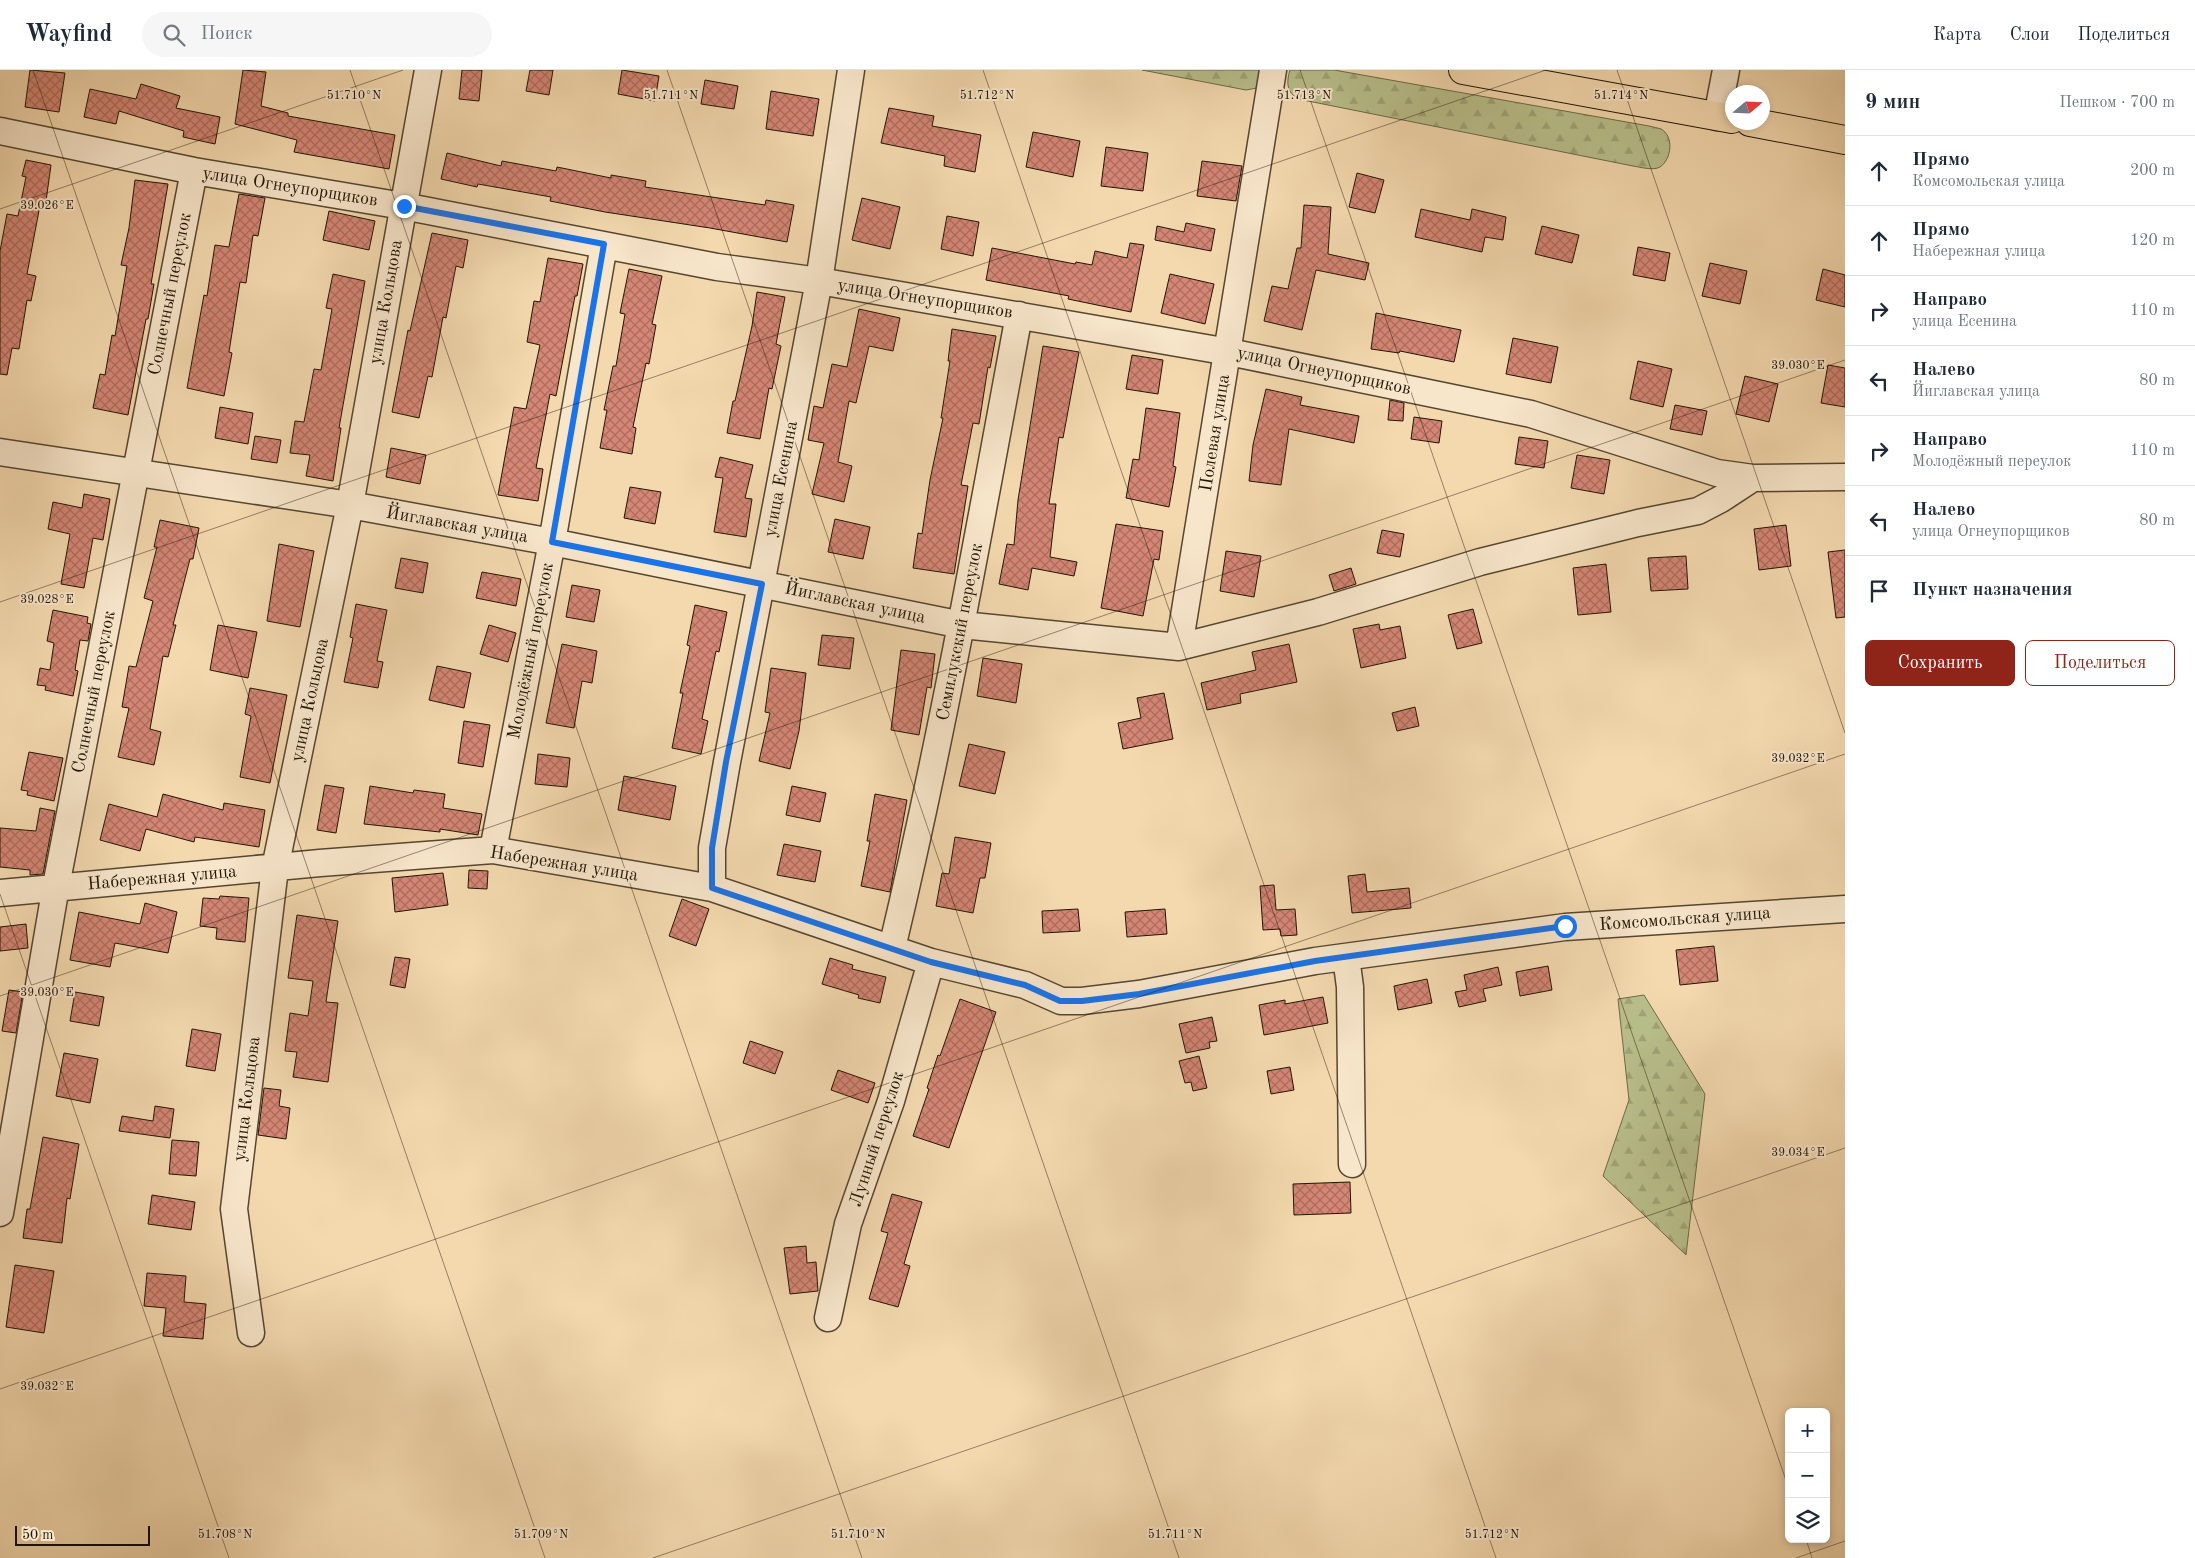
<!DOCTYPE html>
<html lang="ru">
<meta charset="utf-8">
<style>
:root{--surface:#fff;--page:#f6f6f7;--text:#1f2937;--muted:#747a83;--line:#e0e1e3;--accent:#8f2418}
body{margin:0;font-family:"Old Standard TT",serif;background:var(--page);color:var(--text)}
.controls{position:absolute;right:15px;bottom:15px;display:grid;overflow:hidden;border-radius:8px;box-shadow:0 2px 8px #0003}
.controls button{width:45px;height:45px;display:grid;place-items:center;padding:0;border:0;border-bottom:1px solid var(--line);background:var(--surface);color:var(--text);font:25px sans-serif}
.compass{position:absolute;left:1725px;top:15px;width:45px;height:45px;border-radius:50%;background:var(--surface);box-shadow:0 2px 8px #0003;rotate:71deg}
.scale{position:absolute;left:15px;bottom:12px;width:135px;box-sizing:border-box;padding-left:5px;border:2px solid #201505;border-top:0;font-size:14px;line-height:18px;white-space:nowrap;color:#201505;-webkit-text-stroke:4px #f8e6cb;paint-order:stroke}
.stop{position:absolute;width:15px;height:15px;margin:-11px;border:4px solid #1a73e8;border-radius:50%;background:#fff}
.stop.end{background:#1a73e8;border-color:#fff;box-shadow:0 1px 5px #0008}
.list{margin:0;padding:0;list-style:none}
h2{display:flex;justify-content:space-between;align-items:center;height:65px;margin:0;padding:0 20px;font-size:21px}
h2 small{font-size:16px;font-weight:400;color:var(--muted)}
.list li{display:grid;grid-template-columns:32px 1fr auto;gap:15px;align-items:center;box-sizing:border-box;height:70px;padding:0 20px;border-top:1px solid var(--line)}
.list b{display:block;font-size:19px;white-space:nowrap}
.list p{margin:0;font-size:16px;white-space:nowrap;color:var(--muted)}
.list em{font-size:16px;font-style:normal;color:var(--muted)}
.actions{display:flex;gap:10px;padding:15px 20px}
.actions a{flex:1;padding:11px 0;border:1px solid var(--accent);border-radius:8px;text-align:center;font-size:18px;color:var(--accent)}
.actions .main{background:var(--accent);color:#fff}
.icon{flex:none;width:28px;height:28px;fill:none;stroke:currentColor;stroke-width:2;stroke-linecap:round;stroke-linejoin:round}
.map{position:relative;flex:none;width:1845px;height:1488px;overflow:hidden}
header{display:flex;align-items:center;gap:30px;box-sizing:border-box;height:70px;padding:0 25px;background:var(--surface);border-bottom:1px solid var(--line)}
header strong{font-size:24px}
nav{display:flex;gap:28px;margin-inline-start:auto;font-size:18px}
.search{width:350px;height:45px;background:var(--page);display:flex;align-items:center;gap:12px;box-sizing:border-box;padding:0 18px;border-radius:28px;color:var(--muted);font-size:19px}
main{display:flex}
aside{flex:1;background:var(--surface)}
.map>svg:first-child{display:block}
.forest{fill:url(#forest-firs);stroke:#6c6a48}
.building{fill:url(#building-cross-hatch);stroke:#201505}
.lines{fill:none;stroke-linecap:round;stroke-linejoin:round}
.minor-casing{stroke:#554630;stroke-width:29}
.major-casing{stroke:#201505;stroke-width:30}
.minor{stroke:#f8e6cb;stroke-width:26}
.major{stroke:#f4d9af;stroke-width:28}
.route{stroke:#1a73e8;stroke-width:6}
.ticks{fill:none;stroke:#201505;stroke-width:1;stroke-opacity:0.45}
.labels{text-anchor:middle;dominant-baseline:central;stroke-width:4;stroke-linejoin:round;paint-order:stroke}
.street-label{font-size:18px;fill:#201505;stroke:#f8e6cb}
.ticks-label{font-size:12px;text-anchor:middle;fill:#201505;stroke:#f8e6cb;stroke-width:4;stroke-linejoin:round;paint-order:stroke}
</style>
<header>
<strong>Wayfind</strong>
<div class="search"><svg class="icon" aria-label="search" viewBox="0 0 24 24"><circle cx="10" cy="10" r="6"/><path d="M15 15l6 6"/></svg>Поиск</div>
<nav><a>Карта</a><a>Слои</a><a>Поделиться</a></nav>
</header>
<main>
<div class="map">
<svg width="1845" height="1488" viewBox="0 0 1845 1488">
<defs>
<pattern id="forest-firs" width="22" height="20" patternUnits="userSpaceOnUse" patternTransform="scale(1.25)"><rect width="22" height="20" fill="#b9c08c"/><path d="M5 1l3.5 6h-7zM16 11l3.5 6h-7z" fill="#9fa477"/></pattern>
<pattern id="building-cross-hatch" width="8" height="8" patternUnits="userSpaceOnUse" patternTransform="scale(1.25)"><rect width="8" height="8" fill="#d58675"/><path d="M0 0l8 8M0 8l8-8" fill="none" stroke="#ac6c5e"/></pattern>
</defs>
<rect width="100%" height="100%" fill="#f4d9af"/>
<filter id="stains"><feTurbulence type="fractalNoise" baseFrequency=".004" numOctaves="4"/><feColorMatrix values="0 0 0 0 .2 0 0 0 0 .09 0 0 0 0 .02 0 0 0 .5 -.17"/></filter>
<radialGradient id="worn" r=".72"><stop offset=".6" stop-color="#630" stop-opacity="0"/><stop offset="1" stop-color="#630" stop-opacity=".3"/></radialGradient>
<!-- forest -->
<path class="forest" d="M1142,0h120v11l-5,7 -11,2z
M1290,0h44l315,56c4,1 9,2 12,3 13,7 11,30 -1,38 -7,4 -20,0 -27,-1l-335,-67c-11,-7 -12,-16 -8,-29z
M1644,925l61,99 -19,161 -83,-79 26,-76 -11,-101z"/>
<!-- building -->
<path class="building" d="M30,0l35,3 -6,39 -34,-5z
M243,0l23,2 -5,34 27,7v3l107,19 -6,34 -95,-17 3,-12 -62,-16z
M462,0h20l-3,31 -20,-2z
M530,0h23l-4,25 -23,-4z
M622,0l37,6 -4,25 -37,-7z
M705,10l33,6 -4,23 -33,-5z
M141,14l39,12 -4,12 44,9 -5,27 -32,-7 1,-6 -65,-20 -3,13 -32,-7 6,-28 46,10z
M771,21l48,8 -6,37 -47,-7z
M889,38l45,8 -2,10 49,9 -6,37 -31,-6 1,-10 -64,-13z
M1033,62l47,9 -7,36 -47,-10z
M1106,77l42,6 -5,38 -42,-5z
M447,83l54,13 1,-5 54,10 1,-4 54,11v-3l35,6 -1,6 120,18 1,-5 28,5 -7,37 -77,-14 -105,-16 -55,-11 1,-4 -73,-13 -1,3 -36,-8z
M26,90l25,5 -5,36 -5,-1 -14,74 9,2 -5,25 -4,-1 -8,49 -7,-1 -5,27 -7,-1v-123l7,-37 11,2 8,-39 -4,-1z
M1202,91l40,5 -6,35 -39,-5z
M1357,103l27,7 -9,33 -26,-6z
M135,110l33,4 -17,100h3l-6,35h-2l-18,96 -35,-7 7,-34 5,1 7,-40 3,1 12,-70 -6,-1 8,-37z
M239,124l26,4 -7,38 -5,-1 -7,48 -6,-1 -11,70 3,1 -8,43 -37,-8 17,-93 3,1 8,-51 14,2z
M862,128l38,9 -10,42 -38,-9z
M1304,135l27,2 -3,47 41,9 -4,17 -49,-10 -14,60 -38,-9 8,-35 16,3 9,-41h4z
M1421,139l49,11 2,-11 34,8 -3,23 -18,-3 -3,15 -67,-15z
M329,141l46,10 -6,29 -46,-10z
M947,146l32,6 -6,34 -32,-7z
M1186,153l29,6 -4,22 -56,-11 2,-14 27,6z
M1542,156l37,9 -7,28 -37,-9z
M432,163l36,7 -5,28 -7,-2 -10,52 -3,-1 -11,60 -4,-1 -9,42 -27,-6 16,-82 2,1z
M1130,173l14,2 -13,67 -63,-13 1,-3 -83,-16 6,-32 83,16 1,-2 16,3 3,-14 32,7z
M1638,177l32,6 -5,28 -32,-6z
M548,188l35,6 -6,32h-2l-19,100 -6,-2 -14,74 7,1 -5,32 -40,-6 16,-88 12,2 14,-64 -13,-3 7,-41 6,1z
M1710,193l37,8 -7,33 -38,-8z
M629,199l33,7 -10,48 4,1 -7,39 -3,-1 -13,64 3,1 -4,26 -32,-6 7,-38h-3l9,-44h3l9,-52 -5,-1z
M1823,199l22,6v32l-29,-7z
M333,204l32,7 -26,147h2l-8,53 -27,-5 4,-21 -20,-2 5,-32 9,1 10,-53 7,1 11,-61 -6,-1z
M1170,204l44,10 -9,40 -44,-11z
M757,222l28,5 -9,47 5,2 -9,43 -3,-1 -9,51 -33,-6 6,-32h2l17,-75z
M859,239l41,9 -7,33 -24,-5 -13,57 -7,-2 -11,61 14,4 -8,36 -32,-8 12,-51 -16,-3 6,-34 9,2 9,-44 15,3z
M1376,243l85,17 -7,32 -54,-11 -1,2 -28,-4z
M952,259l44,7 -6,32 -2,-1 -9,57 -6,-1 -12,62 7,1 -14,88 -41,-6 5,-35 4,1 8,-54 13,-62h-2l9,-57h-2z
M1513,268l45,9 -7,36 -45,-9z
M1043,276l36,6 -16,86 -4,-1 -10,67h7l-6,53 27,5 -3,14 -42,-8 -4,22 -29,-6 8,-40 7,1 4,-45z
M1132,285l31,5 -5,34 -32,-5z
M1638,291l34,8 -9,38 -33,-8z
M1828,295l17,3v39l-24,-4z
M1745,306l33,8 -9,38 -33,-8z
M1266,319l36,8 -2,8 59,11 -5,27 -65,-14 -8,56 -32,-4 4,-36z
M1390,330l14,3 -1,18 -15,-1z
M1675,335l32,6 -5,24 -32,-6z
M220,337l33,6 -5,31 -33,-6z
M1146,338l34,5 -7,53 3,1 -7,40 -43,-9 7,-39 6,1z
M1414,347l28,4 -3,22 -28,-4z
M255,366l26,4 -4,23 -26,-4z
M1519,367l29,4 -4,27 -29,-4z
M391,378l35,7 -6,29 -34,-7z
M1577,385l33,5 -6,34 -33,-6z
M720,387l33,8 -8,33 7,1 -6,38 -32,-5 9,-54 -8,-1z
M630,417l31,5 -6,32 -31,-6z
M84,424l26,5 -7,41 -10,-2 -9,50 -23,-4 9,-50 -22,-5 5,-27 29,6z
M835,449l35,8 -7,32 -35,-7z
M160,450l39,8 -6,31h-3l-17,66h3l-8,32 -5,-1 -13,73 11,3 -7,33 -36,-8 11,-49 -7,-1 7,-41 7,1 17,-66 -9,-3 13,-51h-3z
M1116,454l47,7 -4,29 -5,-1 -11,57 -42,-8z
M1786,455l5,41 -32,4 -5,-41z
M1382,460l22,4 -4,23 -23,-4z
M279,474l35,7 -14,76 -33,-6z
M1845,480v67l-9,1 -8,-66z
M1226,481l35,5 -7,41 -34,-6z
M1686,486l2,33 -37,2 -3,-33z
M401,488l27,5 -5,30 -28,-5z
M1606,494l5,48 -33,3 -5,-47z
M1351,498l5,16 -22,7 -5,-16z
M482,502l39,7 -5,27 -40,-8z
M572,515l28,5 -6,32 -28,-5z
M356,534l31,6 -10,51 6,1 -5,26 -34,-6 9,-44 -3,-1z
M695,535l32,7 -8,40 -3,-1 -14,68 6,2 -7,33 -29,-6 11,-55h-3l10,-47 -3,-1z
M1473,539l9,34 -25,6 -9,-34z
M53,540l35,7 -1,6 4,1 -3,17 -8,-1 -5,30 3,1 -5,25 -28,-6 1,-4 -9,-1 3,-17 10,2 4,-27 -7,-2z
M1379,554l1,6 20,-4 6,32 -45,10 -8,-39z
M218,555l39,7 -9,46 -38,-8z
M489,555l27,8 -8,29 -28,-8z
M822,565l32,3 -4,31 -32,-4z
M562,574l35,7 -5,32 -10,-2 -8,47 -28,-5z
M1289,574l8,38 -57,12 1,9 -34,7 -6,-27 55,-13 -4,-18z
M901,580l34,4 -4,34 -4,-1 -8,48 -28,-5z
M983,588l39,6 -6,39 -39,-7z
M437,596l34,7 -7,35 -35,-8z
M771,598l35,5 -7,58 -9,38 -31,-8 11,-48 -5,-1z
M250,618l37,7 -17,88 -30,-6 11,-61 -6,-2z
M1164,623l9,46 -50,10 -5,-26 23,-5 -4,-20z
M1415,637l4,19 -22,5 -5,-18z
M464,651l26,4 -7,42 -25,-4z
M969,674l36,8 -10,42 -36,-8z
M29,682l34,6 -9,43 -27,-6 1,-4 -7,-1z
M538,684l32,4 -3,29 -32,-3z
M624,706l52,10 -6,34 -52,-10z
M325,715l19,3 -8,45 -19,-3z
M370,716l43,7 1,-3 31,4 -2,14 39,6 -4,21 -38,-6v3l-76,-8z
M792,716l34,7 -6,29 -34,-7z
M163,724l60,16 1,-7 41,7 -6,37 -64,-10 -1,5 -48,-13 -6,22 -40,-11 9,-36 48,13z
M875,724l32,6 -17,92 -29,-6 9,-45h-3z
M40,738l15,3 -12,63 -13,1v-5l-30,-3v-39l36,3z
M955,767l36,6 -6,35h-5l-7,35 -37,-7 6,-33 7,1z
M784,774l37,7 -6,31 -38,-7z
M469,800l19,1 -1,18 -19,-1z
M443,803l5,32 -53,7 -3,-34z
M1365,804l2,18 42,-4 2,20 -59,5 -4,-37z
M1274,815l2,25 19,-1 2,26 -16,1 -1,-7 -17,1 -3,-44z
M220,826l29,2 -4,44 -29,-3 1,-11 -17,-2 3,-28 16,1z
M682,829l27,10 -13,37 -27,-10z
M145,833l32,9 -9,41 -53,-10 -5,24 -40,-7 9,-48 61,12z
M1078,839l2,22 -37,2 -1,-22z
M1165,839l2,25 -40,3 -2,-25z
M297,845l41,6 -12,81 12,1 -10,79 -35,-5 4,-25 -12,-1 5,-38 18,3 5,-35 -25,-3z
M26,854l2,24 -28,3v-24z
M1714,876l4,35 -38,4 -4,-35z
M395,887l15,2 -5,29 -15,-3z
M830,888l23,7 -1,4 34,8 -6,26 -22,-5 1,-3 -37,-11z
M1548,896l4,24 -32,6 -4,-24z
M1498,897l4,18 -19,4 3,12 -27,6 -4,-15 12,-2 -3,-15z
M1427,909l5,24 -34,7 -4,-24z
M9,920l14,2 -7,41 -14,-2z
M75,922l29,5 -5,29 -29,-5z
M1323,927l5,26 -64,12 -5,-30 26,-5v4z
M960,929l36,13 -47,136 -36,-12 16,-47 -2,-1 11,-33 2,1z
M1212,947l5,24 -8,1 1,6 -24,5 -7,-29z
M192,959l29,5 -6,37 -29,-5z
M750,971l33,11 -8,22 -32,-11z
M64,983l34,6 -8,44 -34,-7z
M1199,986l8,32 -14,3 -2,-9 -6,1 -6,-22z
M1290,997l4,23 -23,4 -4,-23z
M838,1000l37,13 -7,20 -37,-13z
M264,1018l17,2 -2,16 11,2 -4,31 -28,-4z
M155,1036l19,3 -4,29 -51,-7 3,-15 31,5z
M43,1067l36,7 -9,55 -3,-1 -5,45 -39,-5 4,-29h3z
M172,1070l27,2 -3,34 -27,-2z
M1350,1112l1,31 -57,2 -1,-31z
M892,1124l30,8 -18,62 6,2 -12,41 -29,-8 19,-66 -7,-2z
M152,1125l43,7 -4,28 -43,-6z
M806,1176l1,17 9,-1 2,29 -28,3 -6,-46z
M15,1195l39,6 -10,62 -38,-6z
M147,1203l39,3 -2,26 22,2 -3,35 -40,-3 3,-28 -22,-2z"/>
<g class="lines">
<defs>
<path id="minor" d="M1717,47l9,-47
M0,61l194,40 209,35 314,61 102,14 410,71 302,62 186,59 36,5 92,-1
M0,382l350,53 202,37 410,83 217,22 139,-35 162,-50 158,-39 60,-12 23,-12 32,-21
M1179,577l94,-577
M493,780l59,-308 52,-297
M712,818v-40l15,-86 92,-481 32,-211
M0,823l320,-30 173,-13 219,38 219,74 94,23 36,16h21l57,-7 176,-33 250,-34 280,-18
M892,878c50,-210 88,-422 127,-633
M1346,887l4,30 2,177
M0,1143l56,-327 138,-715
M828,1248l20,-94 43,-123 40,-139
M251,1263l-17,-124 41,-341 75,-363 78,-435"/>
<path id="major" d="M1463,0l269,49
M1750,52l95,18"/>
</defs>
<!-- minor casing -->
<use href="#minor" class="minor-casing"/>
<!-- major casing -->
<use href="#major" class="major-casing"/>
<!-- minor -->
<use href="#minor" class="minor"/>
<!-- major -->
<use href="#major" class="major"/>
</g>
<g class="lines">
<!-- route -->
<path class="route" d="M404,136l200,38 -52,298 210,42 -36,178 -14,86v40l219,74 94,23 35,16h22l57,-7 176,-33 250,-35"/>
</g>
<!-- ticks -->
<path class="ticks" d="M33,0l512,1488M350,0l512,1488M667,0l512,1488M983,0l513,1488M1300,0l489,1419M1617,0l228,663M0,139l403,-139M0,532l1546,-532M0,824l229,664M0,926l1845,-636M0,1319l1845,-635M1806,1469l6,19M653,1488l1192,-410M1796,1488l49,-17"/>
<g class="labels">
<!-- street labels -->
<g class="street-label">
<text transform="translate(290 117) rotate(9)">улица Огнеупорщиков</text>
<text transform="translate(170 224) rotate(-79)">Солнечный переулок</text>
<text transform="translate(925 229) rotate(9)">улица Огнеупорщиков</text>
<text transform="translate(386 232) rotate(-80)">улица Кольцова</text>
<text transform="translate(1324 301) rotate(12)">улица Огнеупорщиков</text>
<text transform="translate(1215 363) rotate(-81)">Полевая улица</text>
<text transform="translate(781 409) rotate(-79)">улица Есенина</text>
<text transform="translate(457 455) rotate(10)">Йиглавская улица</text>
<text transform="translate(855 533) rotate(12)">Йиглавская улица</text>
<text transform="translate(960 562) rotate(-79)">Семилукский переулок</text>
<text transform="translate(531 581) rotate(-79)">Молодёжный переулок</text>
<text transform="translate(94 622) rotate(-79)">Солнечный переулок</text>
<text transform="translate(310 630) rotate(-78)">улица Кольцова</text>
<text transform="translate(564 794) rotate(9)">Набережная улица</text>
<text transform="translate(162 808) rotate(-5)">Набережная улица</text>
<text transform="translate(1685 849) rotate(-4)">Комсомольская улица</text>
<text transform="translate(247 1029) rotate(-83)">улица Кольцова</text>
<text transform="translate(877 1069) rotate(-72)">Лунный переулок</text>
</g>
</g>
<g class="ticks-label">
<text x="354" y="29">51.710°N</text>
<text x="671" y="29">51.711°N</text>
<text x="987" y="29">51.712°N</text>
<text x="1304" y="29">51.713°N</text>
<text x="1621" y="29">51.714°N</text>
<text x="47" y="139">39.026°E</text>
<text x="1798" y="299">39.030°E</text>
<text x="47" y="533">39.028°E</text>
<text x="1798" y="692">39.032°E</text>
<text x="47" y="926">39.030°E</text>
<text x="1798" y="1086">39.034°E</text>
<text x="47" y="1320">39.032°E</text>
<text x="225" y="1468">51.708°N</text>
<text x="541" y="1468">51.709°N</text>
<text x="858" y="1468">51.710°N</text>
<text x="1175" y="1468">51.711°N</text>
<text x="1492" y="1468">51.712°N</text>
</g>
<rect width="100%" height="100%" filter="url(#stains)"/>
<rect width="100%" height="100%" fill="url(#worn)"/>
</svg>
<div class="controls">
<button>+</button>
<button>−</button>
<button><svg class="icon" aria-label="layers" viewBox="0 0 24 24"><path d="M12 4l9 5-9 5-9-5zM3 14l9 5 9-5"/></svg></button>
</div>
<svg class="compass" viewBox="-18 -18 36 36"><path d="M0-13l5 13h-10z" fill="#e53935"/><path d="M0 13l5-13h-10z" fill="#747a83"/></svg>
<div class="scale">50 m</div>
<div class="stop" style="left:1565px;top:856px"></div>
<div class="stop end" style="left:404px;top:136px"></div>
</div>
<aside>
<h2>9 мин<small>Пешком · 700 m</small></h2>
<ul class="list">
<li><svg class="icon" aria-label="ahead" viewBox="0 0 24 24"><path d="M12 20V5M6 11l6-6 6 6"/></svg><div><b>Прямо</b><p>Комсомольская улица</p></div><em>200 m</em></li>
<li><svg class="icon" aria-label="ahead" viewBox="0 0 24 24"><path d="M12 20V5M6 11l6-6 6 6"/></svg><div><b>Прямо</b><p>Набережная улица</p></div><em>120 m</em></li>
<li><svg class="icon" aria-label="right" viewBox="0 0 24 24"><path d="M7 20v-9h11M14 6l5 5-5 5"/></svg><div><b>Направо</b><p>улица Есенина</p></div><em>110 m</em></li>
<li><svg class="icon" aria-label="left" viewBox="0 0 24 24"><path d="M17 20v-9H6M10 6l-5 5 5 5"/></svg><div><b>Налево</b><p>Йиглавская улица</p></div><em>80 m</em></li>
<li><svg class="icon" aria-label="right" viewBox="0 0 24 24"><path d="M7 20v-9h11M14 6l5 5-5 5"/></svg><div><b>Направо</b><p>Молодёжный переулок</p></div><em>110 m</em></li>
<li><svg class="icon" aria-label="left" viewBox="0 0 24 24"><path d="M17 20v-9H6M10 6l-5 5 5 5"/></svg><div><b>Налево</b><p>улица Огнеупорщиков</p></div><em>80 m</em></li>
<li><svg class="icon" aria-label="arrive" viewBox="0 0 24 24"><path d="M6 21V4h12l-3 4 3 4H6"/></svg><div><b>Пункт назначения</b></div></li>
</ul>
<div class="actions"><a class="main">Сохранить</a><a>Поделиться</a></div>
</aside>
</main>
